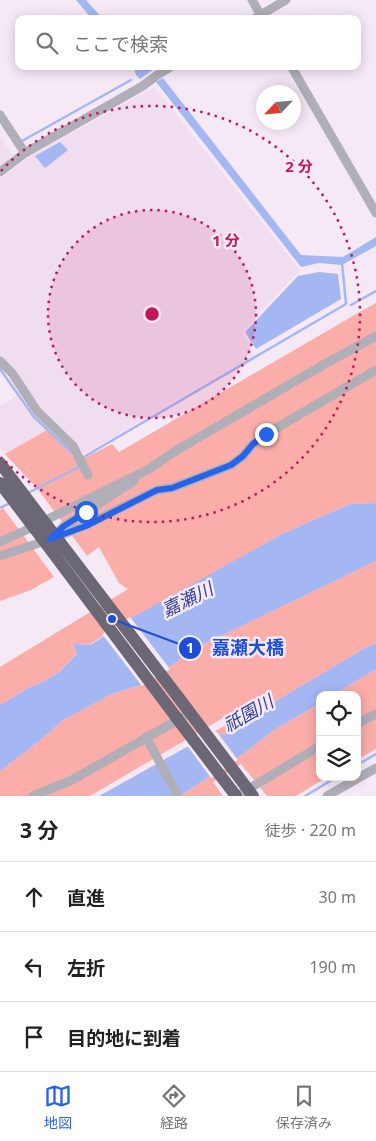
<!DOCTYPE html>
<html lang="ja">
<meta charset="utf-8">
<style>
:root{--surface:#fff;--page:#f6f6f6;--text:#222;--muted:#767676;--line:#e0e0e0;--accent:#2563eb}
body{margin:0;font-family:"Noto Sans","Noto Sans JP",sans-serif;background:var(--page);color:var(--text)}
.controls{position:absolute;right:15px;bottom:15px;display:grid;overflow:hidden;border-radius:10px;box-shadow:0 2px 12px #0003}
.controls button{width:45px;height:45px;display:grid;place-items:center;padding:0;border:0;border-bottom:1px solid var(--line);background:var(--surface);color:var(--text);font:25px sans-serif}
.compass{position:absolute;left:256px;top:85px;width:45px;height:45px;border-radius:50%;background:var(--surface);box-shadow:0 2px 12px #0003;rotate:244deg}
.stop{position:absolute;width:15px;height:15px;margin:-11px;border:4px solid #2563eb;border-radius:50%;background:#fff}
.stop.end{background:#2563eb;border-color:#fff;box-shadow:0 1px 5px #0008}
.list{margin:0;padding:0;list-style:none}
h2{display:flex;justify-content:space-between;align-items:center;height:65px;margin:0;padding:0 20px;font-size:21px}
h2 small{font-size:16px;font-weight:400;color:var(--muted)}
.list li{display:grid;grid-template-columns:32px 1fr auto;gap:15px;align-items:center;box-sizing:border-box;height:70px;padding:0 20px;border-top:1px solid var(--line)}
.list b{display:block;font-size:19px;white-space:nowrap}
.list em{font-size:16px;font-style:normal;color:var(--muted)}
.icon{flex:none;width:28px;height:28px;fill:none;stroke:currentColor;stroke-width:2;stroke-linecap:round;stroke-linejoin:round}
.map{position:relative;flex:none;width:376px;height:796px;overflow:hidden}
.search{position:absolute;background:var(--surface);box-shadow:0 2px 12px #0003;left:15px;right:15px;top:15px;height:55px;display:flex;align-items:center;gap:12px;box-sizing:border-box;padding:0 18px;border-radius:10px;color:var(--muted);font-size:19px}
.sheet{height:275px;background:var(--surface)}
nav{display:flex;justify-content:space-around;align-items:center;box-sizing:border-box;height:70px;border-top:1px solid var(--line);background:var(--surface);font-size:14px;color:var(--muted)}
nav a{display:grid;justify-items:center;gap:2px}
nav .on{color:var(--accent)}
.map>svg:first-child{display:block}
.built{fill:#f0ddf0}
.green{fill:#fbadaa}
.water{fill:#a4b7f3}
.pier{fill:#f6e9f6}
.lines{fill:none;stroke-linecap:round;stroke-linejoin:round}
.stream{stroke:#a4b7f3;stroke-width:2.5}
.minor{stroke:#b0aeb6;stroke-width:9}
.highway{stroke:#6b6775;stroke-width:12}
.highway-bridge{stroke:#6b6775;stroke-width:12}
.route{stroke:#2563eb;stroke-width:6}
.ring{fill:none;stroke:#c2185b;stroke-width:2.5;stroke-dasharray:2.5 5}
.labels{text-anchor:middle;dominant-baseline:central;stroke-width:5;stroke-linejoin:round;paint-order:stroke}
.water-label{font-size:18px;font-style:italic;fill:#324298;stroke:#f6e9f6}
.centre{fill:#c2185b;stroke:#f6e9f6;stroke-width:2.5}
.ring-label{font-size:15px;text-anchor:middle;font-weight:bold;fill:#c2185b;stroke:#f6e9f6;stroke-width:5;stroke-linejoin:round;paint-order:stroke}
.leader{fill:none;stroke:#1d4ed8;stroke-width:2}
.callout-dot{fill:#1d4ed8;stroke:#f6e9f6;stroke-width:2}
.mark-label{font-size:15px;text-anchor:middle;font-weight:bold;fill:#fff}
.callout-label{font-size:18px;text-anchor:middle;font-weight:bold;fill:#1d4ed8;stroke:#f6e9f6;stroke-width:5;stroke-linejoin:round;paint-order:stroke}
</style>
<div class="map">
<svg width="376" height="796" viewBox="0 0 376 796">
<rect width="100%" height="100%" fill="#f6e9f6"/>
<!-- built -->
<path class="built" d="M154,87l146,183 -58,62 13,23 -171,99 -8,-10 -39,-39 -37,-46v-180l27,-21z
M0,136l13,19 -13,10z
M17,396l16,22 14,12 -42,24 -5,-6v-42z"/>
<!-- green -->
<path class="green" d="M376,303v200l-26,1 -68,30 -181,103 -12,8 -16,-1 4,10 -18,18 -16,10 -13,5 -30,18v-38l128,-78 -9,-6 -20,-36 -12,9 -50,-68 -32,-34 42,-24 23,23 14,5 28,-14 7,8 239,-139z
M3,508l51,69 -23,13 -31,11v-91z
M376,561v82l-11,5 -79,47 -61,40 -13,-2 17,-10 -6,-5 -133,78h-90v-25l37,-28 26,-23 49,-26 26,-8 34,-21 26,-18z
M376,669v80l-19,11v-65h-24z
M320,703v74h7l-31,19h-29l-26,-32 -28,18 10,14h-43l63,-42 31,-24z"/>
<!-- water -->
<path class="water" d="M76,0h10l17,19h-11z
M133,66h19l2,3 -14,10 -4,-4z
M163,78l138,177 42,2 33,-20v9l-34,19 -23,-2 -18,4 -145,-185z
M60,142l8,8 -23,18 -10,-12z
M319,272l19,2 3,25 -85,50 -11,-17 53,-56z
M376,503v58l-178,86 -26,18 -34,21 -26,8 -49,26 -26,23 -37,28v-66l30,-18 13,-5 16,-10 18,-18 -4,-10 17,1 47,-30 145,-81 68,-30z
M376,643v26l-43,26h-13v8l-46,27 -31,24 -63,42h-81l113,-63 13,2 61,-40 79,-47z"/>
<!-- pier -->
<path class="pier" d="M130,617l40,52 -28,17 -40,-52z
M212,731l5,1 21,28 -27,18 -25,-34z"/>
<g class="lines">
<!-- stream -->
<path class="stream" d="M22,141l109,-61
M351,305l25,-14
M0,369l34,48 38,36
M82,458l264,-154 -4,-41
M28,493l51,-26 -2,-5
M0,508l10,-5
M357,765l19,-11
M305,796l32,-19"/>
<!-- minor -->
<path class="minor" d="M252,0l11,19
M254,19l32,-19
M291,66l85,147
M0,115l25,38
M0,172l25,-19 116,-66 18,-13 13,-8
M0,361l12,12 25,38 36,35 15,29
M44,521l105,-52 28,-19 146,-85 53,-29
M54,536l10,-10 70,-45
M0,542l33,-15
M0,556l51,-17 35,-14 71,-35 15,-2 59,-23 12,-9 10,-12 13,-10 110,-64
M357,724l19,-10
M146,737l32,59
M33,796l39,-16 111,-63
M237,796l83,-50
M327,796l49,-28"/>
<!-- highway -->
<path class="highway" d="M0,463l46,61
M0,483l35,46
M188,710l65,86
M176,717l60,79"/>
<!-- highway-bridge -->
<path class="highway-bridge" d="M46,524l142,186
M35,529l141,188"/>
</g>
<g class="lines">
<!-- route -->
<path class="route" d="M86,512l-22,14 -14,13 36,-13 71,-36 15,-2 59,-23 12,-9 10,-12 13,-10"/>
</g>
<!-- distance rings -->
<circle cx="152" cy="314" r="104" fill="#c2185b" fill-opacity=".12"/>
<g class="ring">
<circle cx="152" cy="314" r="104"/>
<path d="M1 171A208 208 0 1 1 1 457"/>
</g>
<g class="labels">
<!-- water labels -->
<g class="water-label">
<text transform="translate(187 599) rotate(-26)">嘉瀬川</text>
<text transform="translate(248 713) rotate(-30)">祇園川</text>
</g>
</g>
<circle cx="152" cy="314" r="8" class="centre"/>
<g class="ring-label">
<text x="299" y="172">2 分</text>
<text x="226" y="246">1 分</text>
</g>
<!-- callouts -->
<path class="leader" d="M112 619L190 648"/>
<g class="callout-dot">
<circle cx="112" cy="619" r="5"/>
<circle cx="190" cy="648" r="12"/>
</g>
<g class="mark-label">
<text x="190" y="653">1</text>
</g>
<g class="callout-label">
<text x="248" y="654">嘉瀬大橋</text>
</g>
</svg>
<div class="controls">
<button><svg class="icon" aria-label="locate" viewBox="0 0 24 24"><circle cx="12" cy="12" r="6"/><path d="M12 2v4M12 18v4M2 12h4M18 12h4"/></svg></button>
<button><svg class="icon" aria-label="layers" viewBox="0 0 24 24"><path d="M12 4l9 5-9 5-9-5zM3 14l9 5 9-5"/></svg></button>
</div>
<svg class="compass" viewBox="-18 -18 36 36"><path d="M0-13l5 13h-10z" fill="#e53935"/><path d="M0 13l5-13h-10z" fill="#767676"/></svg>
<div class="stop" style="left:86px;top:512px"></div>
<div class="stop end" style="left:266px;top:434px"></div>
<div class="search"><svg class="icon" aria-label="search" viewBox="0 0 24 24"><circle cx="10" cy="10" r="6"/><path d="M15 15l6 6"/></svg>ここで検索</div>
</div>
<section class="sheet">
<h2>3 分<small>徒歩 · 220 m</small></h2>
<ul class="list">
<li><svg class="icon" aria-label="ahead" viewBox="0 0 24 24"><path d="M12 20V5M6 11l6-6 6 6"/></svg><div><b>直進</b></div><em>30 m</em></li>
<li><svg class="icon" aria-label="left" viewBox="0 0 24 24"><path d="M17 20v-9H6M10 6l-5 5 5 5"/></svg><div><b>左折</b></div><em>190 m</em></li>
<li><svg class="icon" aria-label="arrive" viewBox="0 0 24 24"><path d="M6 21V4h12l-3 4 3 4H6"/></svg><div><b>目的地に到着</b></div></li>
</ul>
</section>
<nav>
<a class="on"><svg class="icon" aria-label="map" viewBox="0 0 24 24"><path d="M3 6l6-2 6 2 6-2v14l-6 2-6-2-6 2zM9 4v14M15 6v14"/></svg>地図</a>
<a><svg class="icon" aria-label="directions" viewBox="0 0 24 24"><path d="M12 3l9 9-9 9-9-9zM9 14v-3h6M13 9l2 2-2 2"/></svg>経路</a>
<a><svg class="icon" aria-label="saved" viewBox="0 0 24 24"><path d="M7 4h10v16l-5-4-5 4z"/></svg>保存済み</a>
</nav>
